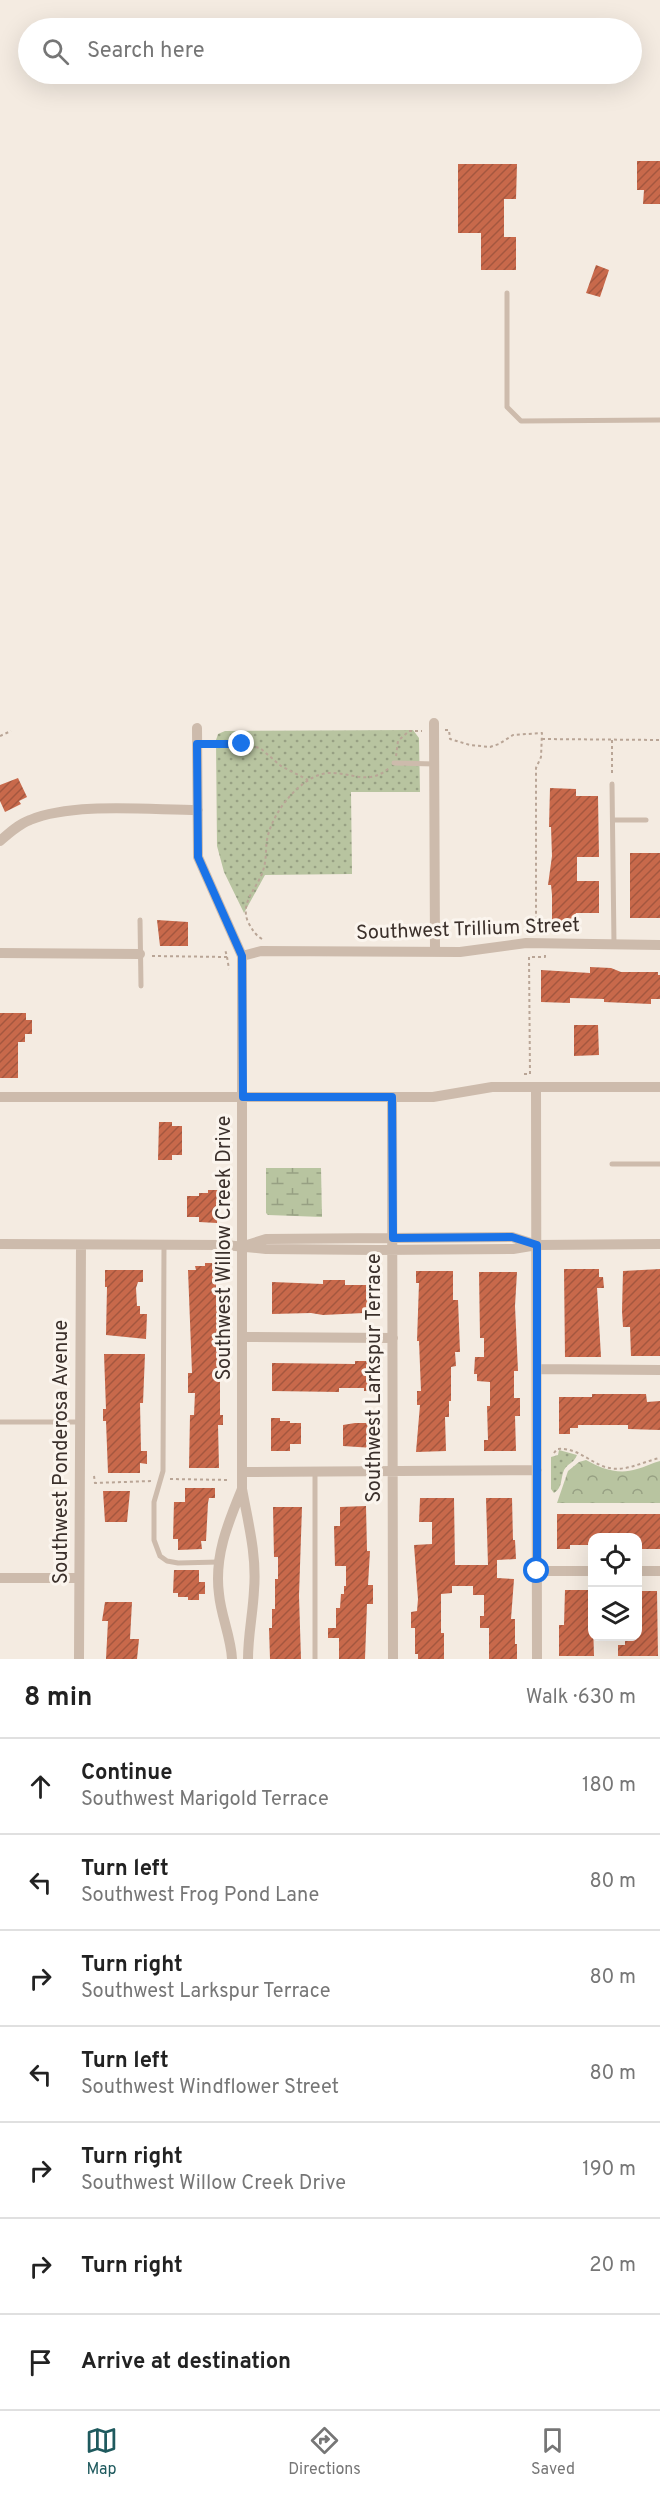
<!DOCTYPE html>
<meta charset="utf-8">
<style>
:root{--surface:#fff;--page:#f2f2f2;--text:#222;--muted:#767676;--line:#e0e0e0;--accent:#1f5a5e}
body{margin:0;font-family:Overpass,sans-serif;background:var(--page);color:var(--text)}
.controls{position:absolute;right:18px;bottom:18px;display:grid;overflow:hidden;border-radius:12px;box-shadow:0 6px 24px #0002}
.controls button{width:54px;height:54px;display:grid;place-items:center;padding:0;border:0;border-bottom:2px solid var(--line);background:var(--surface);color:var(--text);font:30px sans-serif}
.stop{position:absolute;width:18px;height:18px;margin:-14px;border:4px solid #1a73e8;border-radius:50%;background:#fff}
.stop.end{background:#1a73e8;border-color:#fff;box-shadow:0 2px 6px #0008}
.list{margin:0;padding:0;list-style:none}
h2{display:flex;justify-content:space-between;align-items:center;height:78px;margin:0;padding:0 24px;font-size:26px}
h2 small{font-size:20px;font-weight:400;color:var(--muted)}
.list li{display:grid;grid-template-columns:39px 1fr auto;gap:18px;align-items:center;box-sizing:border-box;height:96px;padding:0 24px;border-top:2px solid var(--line)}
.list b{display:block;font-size:22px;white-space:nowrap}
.list p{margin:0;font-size:20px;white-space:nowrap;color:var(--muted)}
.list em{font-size:20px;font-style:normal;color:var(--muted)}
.icon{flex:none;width:33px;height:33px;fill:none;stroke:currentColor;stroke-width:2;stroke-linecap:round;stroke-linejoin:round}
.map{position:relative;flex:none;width:660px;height:1659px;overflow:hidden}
.search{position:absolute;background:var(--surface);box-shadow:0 6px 24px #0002;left:18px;right:18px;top:18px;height:66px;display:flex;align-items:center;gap:15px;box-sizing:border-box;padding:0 21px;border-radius:33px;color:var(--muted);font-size:22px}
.sheet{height:750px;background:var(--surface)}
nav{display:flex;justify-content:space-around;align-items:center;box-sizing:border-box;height:84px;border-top:2px solid var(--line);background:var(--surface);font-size:16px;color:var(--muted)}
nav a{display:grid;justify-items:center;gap:3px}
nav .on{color:var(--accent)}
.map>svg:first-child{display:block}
.grass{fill:url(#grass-dots)}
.forest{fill:url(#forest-crowns)}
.wetland{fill:url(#wetland-marsh)}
.building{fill:url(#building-hatch)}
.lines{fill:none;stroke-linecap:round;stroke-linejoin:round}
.path{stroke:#b9a596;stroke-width:2;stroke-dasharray:3 3;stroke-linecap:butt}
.service{stroke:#cdbbac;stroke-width:5}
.minor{stroke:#cdbbac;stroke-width:10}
.route{stroke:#1a73e8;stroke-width:8}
.labels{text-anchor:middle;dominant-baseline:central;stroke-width:6;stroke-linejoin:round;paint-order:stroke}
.street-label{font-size:20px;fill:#3b302b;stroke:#fbf5ee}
</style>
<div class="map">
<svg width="660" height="1659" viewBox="0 0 660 1659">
<defs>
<pattern id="grass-dots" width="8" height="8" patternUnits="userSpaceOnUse" patternTransform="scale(1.5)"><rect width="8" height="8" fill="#b8c4a0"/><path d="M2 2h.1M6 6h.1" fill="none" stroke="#97a083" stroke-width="1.8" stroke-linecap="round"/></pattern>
<pattern id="forest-crowns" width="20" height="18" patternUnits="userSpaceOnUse" patternTransform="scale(1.5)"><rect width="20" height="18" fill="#b8c4a0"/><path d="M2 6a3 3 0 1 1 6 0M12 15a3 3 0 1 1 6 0" fill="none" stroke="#97a083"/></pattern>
<pattern id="wetland-marsh" width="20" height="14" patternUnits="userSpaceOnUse" patternTransform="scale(1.5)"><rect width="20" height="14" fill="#b8c4a0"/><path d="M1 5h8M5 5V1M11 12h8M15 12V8" fill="none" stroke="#97a083"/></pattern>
<pattern id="building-hatch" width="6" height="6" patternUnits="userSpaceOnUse" patternTransform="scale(1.5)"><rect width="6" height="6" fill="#c8694b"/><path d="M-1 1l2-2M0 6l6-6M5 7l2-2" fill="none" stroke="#a4573f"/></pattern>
</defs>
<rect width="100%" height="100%" fill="#f4ebe1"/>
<!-- grass -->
<path class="grass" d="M413,730l6,8 1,54h-69l1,82 -87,1 -21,38 -20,-41 -7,-26 -1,-106 2,-6 7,-3z
M559,1450l18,5c-3,8 -9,8 -13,15 -4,10 -1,17 -10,23l-3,-4v-32l7,-2z"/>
<!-- forest -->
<path class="forest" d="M586,1460c16,9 33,15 51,9 8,-2 15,-6 23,-8v42h-103l11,-32 11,-9z"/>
<!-- wetland -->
<path class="wetland" d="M266,1168h55l1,49 -54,-2 -2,-2z"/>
<!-- building -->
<path class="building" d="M637,161h23v43h-17l1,-14h-7z
M458,164h59l-1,35h-12v38h12v33h-35v-37h-23z
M596,265l13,5 -9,27 -14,-4z
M18,778l9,19 -8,4 2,3 -16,8 -5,-11v-16z
M550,788l26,1v7h22l1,61h-22v24h22v32h-23v8h-24v-26l-1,-10h-3l4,-29 -1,-29h-2z
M630,853h30v65h-30z
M157,920l31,2v24h-28z
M590,967l21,1 10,4h37v3h2v24h-9v5l-47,-2v-3l-34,-1v5l-29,-1v-32l49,3z
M0,1013h26v7h6v14h-7v8h-7v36h-18z
M574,1025h24l1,30 -25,1z
M159,1122h13v4h10v29h-10v5h-14z
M208,1190h10l-1,33 -18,-1v-5h-12v-21h12v-3h9z
M205,1263h11v43h5l-3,51h2v58h3v10h-5l1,43h-30l1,-53h4l1,-22h-7v-20h4l-4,-103h8l-1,-4h10z
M564,1269h35v8h4l1,11h-7l4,69h-36z
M660,1269v87h-29l-1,-29h-7l-1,-16 1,-40z
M105,1270h38v12h-5l-2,6 1,18h3v8h7l-1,25 -40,-4 1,-48h-2z
M416,1271h37v29h5l2,52h-5l1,14 -5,1v34h-2v16h-4l1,34 -30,1 4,-47h-3v-14h4l-2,-50h-2l2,-58h-3z
M479,1272h38l-2,34 3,65h-4v27h6v18h-5l1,35h-32v-11h4l-1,-34h3v-24l-13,-1v-7h-3l1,-17h9v-19h-4z
M323,1280h22v5h28l1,30h-10v-2l-41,2 -12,-2 -39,1v-32l51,2z
M104,1354h41l-2,49h-3l1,48h6v13l-7,-1v10h-32l-2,-52h-3v-12h3z
M355,1361h18v30h-9v-3h-25v4l-67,-1v-28l83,1z
M592,1394h54l1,8 13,-1v29l-32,-1v-4h-50v3h-8v6h-11v-37h33z
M271,1418h9v3h10v2h11v21h-11v7h-19z
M355,1423h18v25l-30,-2v-21z
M185,1488h30v10h-6l-1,5 -2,38h-5l1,8 -24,1v-11h-5l1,-37h11z
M103,1491h27l-3,31h-22z
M420,1498h34l1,67h33l-2,-67h26l1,42h2l1,19 -19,1v18l17,1 -3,40h4v25h2v15h-28v-31h-9v-12h4v-21h-11v-9h-21v7l-11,1v39h3v26h-26v-5h-3v-26h-4v-16l6,-1 1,-12 -4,-54 18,-1v-22h-13z
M366,1506l1,45h3l-2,34h5v19h-6l-2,55h-26v-21h-11v-10h8v-20h4l1,-14h3v-8h2v-20h-11l-1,-40h6v-19z
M273,1507h29l-3,89 2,63h-31l-1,-31h3v-19h3v-30h3v-22h-4z
M557,1514h103v35h-22v-11h-46v7h-22v4h-13z
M174,1570h25v12h6v12h-6v6h-11v-3h-10v-4h-5z
M565,1590h27l2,66h-35v-31h5z
M638,1591h19l1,65h-40v-11h7v-8h13z
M105,1602h27l-2,37h9l-2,20h-31l2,-38h-6z"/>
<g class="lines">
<!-- path -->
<path class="path" d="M445,730h4l1,9 20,6 20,2 9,-3 14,-9 29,-2 -1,24 -5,11v153l-6,9h15v3
M0,736l11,-5
M542,739l118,1
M612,740v35
M208,744h34l18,4 21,18 27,14
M396,756l2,-15 11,-10h13
M262,939c-7,-4 -10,-10 -14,-17 -9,-22 12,-35 16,-55 3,-10 1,-21 4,-32 6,-22 24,-46 44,-57 29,-16 51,13 77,-10
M152,956l75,1 -2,-8
M227,957l2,12
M524,1074h6l-1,-117h16v-3
M554,1453l3,-4c19,-2 31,12 48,18 20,6 36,-5 55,-9
M94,1476l1,7 57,-2
M170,1479l60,1"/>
<!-- service -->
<path class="service" d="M507,293v114l14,14 139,-1
M394,763l41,1
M612,784l2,160
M613,820h33
M140,920l1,66
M612,1164h48
M164,1245l-1,226 -9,31v38l6,16 7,5 11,2 41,-1
M0,1422h80
M315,1659v-187"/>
<!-- minor -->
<path class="minor" d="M434,723l1,228
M197,728l1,129 44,99v533c6,33 15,67 12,101 -1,23 -6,45 -6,69
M0,841c9,-8 19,-17 30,-21 43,-18 120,-10 168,-10
M0,953l140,1
M242,956l19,-5 199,1 66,-9 134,2
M536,1087l1,572
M0,1097h433l59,-10h168
M392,1097l1,562
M0,1244l225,1 41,4 112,1 135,-1 24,-4 -25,-8 -246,2 -22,7
M537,1245l123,-1
M243,1337l150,1
M537,1369l123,1
M242,1472l295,-2
M537,1571h55
M638,1571h22
M0,1578h79
M79,1659l2,-414
M232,1659c-1,-22 -11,-43 -13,-65 -5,-38 9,-71 23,-105"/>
</g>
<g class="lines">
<!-- route -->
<path class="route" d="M242,744h-45l1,113 44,99 1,141h149l1,141 119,-1 25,8v326"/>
</g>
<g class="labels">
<!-- street labels -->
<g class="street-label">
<text transform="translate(468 930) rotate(-2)">Southwest Trillium Street</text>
<text transform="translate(225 1248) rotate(-90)">Southwest Willow Creek Drive</text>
<text transform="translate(375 1378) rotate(-90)">Southwest Larkspur Terrace</text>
<text transform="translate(62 1452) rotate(-90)">Southwest Ponderosa Avenue</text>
</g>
</g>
</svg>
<div class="controls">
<button><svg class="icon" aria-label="locate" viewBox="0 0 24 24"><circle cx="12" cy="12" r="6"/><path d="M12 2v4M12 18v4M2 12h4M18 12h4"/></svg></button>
<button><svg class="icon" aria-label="layers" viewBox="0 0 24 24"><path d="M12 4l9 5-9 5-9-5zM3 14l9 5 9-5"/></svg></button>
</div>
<div class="stop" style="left:537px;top:1571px"></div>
<div class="stop end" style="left:242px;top:744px"></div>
<div class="search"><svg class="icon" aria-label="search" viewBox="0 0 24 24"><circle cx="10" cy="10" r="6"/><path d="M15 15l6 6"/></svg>Search here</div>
</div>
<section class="sheet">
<h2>8 min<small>Walk · 630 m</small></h2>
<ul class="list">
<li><svg class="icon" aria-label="ahead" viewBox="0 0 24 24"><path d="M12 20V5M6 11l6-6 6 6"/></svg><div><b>Continue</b><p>Southwest Marigold Terrace</p></div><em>180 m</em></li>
<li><svg class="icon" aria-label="left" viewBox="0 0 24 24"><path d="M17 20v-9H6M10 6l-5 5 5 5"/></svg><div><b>Turn left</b><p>Southwest Frog Pond Lane</p></div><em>80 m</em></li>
<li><svg class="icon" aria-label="right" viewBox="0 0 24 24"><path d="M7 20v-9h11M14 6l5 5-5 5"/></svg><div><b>Turn right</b><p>Southwest Larkspur Terrace</p></div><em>80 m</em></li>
<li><svg class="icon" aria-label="left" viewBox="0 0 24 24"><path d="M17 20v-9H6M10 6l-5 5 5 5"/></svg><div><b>Turn left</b><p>Southwest Windflower Street</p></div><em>80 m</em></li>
<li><svg class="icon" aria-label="right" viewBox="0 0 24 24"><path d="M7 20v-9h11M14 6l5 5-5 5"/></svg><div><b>Turn right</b><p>Southwest Willow Creek Drive</p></div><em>190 m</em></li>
<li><svg class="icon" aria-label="right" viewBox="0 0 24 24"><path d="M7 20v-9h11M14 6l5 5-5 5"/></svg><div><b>Turn right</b></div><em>20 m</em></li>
<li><svg class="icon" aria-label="arrive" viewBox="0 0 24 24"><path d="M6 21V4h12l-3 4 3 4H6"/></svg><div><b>Arrive at destination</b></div></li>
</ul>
</section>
<nav>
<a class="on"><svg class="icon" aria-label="map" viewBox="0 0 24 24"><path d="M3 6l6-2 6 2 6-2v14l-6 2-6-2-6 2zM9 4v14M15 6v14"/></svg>Map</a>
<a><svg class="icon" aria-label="directions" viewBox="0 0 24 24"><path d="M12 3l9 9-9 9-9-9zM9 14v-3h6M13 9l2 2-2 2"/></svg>Directions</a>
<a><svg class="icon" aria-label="saved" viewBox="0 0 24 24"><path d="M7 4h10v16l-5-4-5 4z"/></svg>Saved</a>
</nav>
